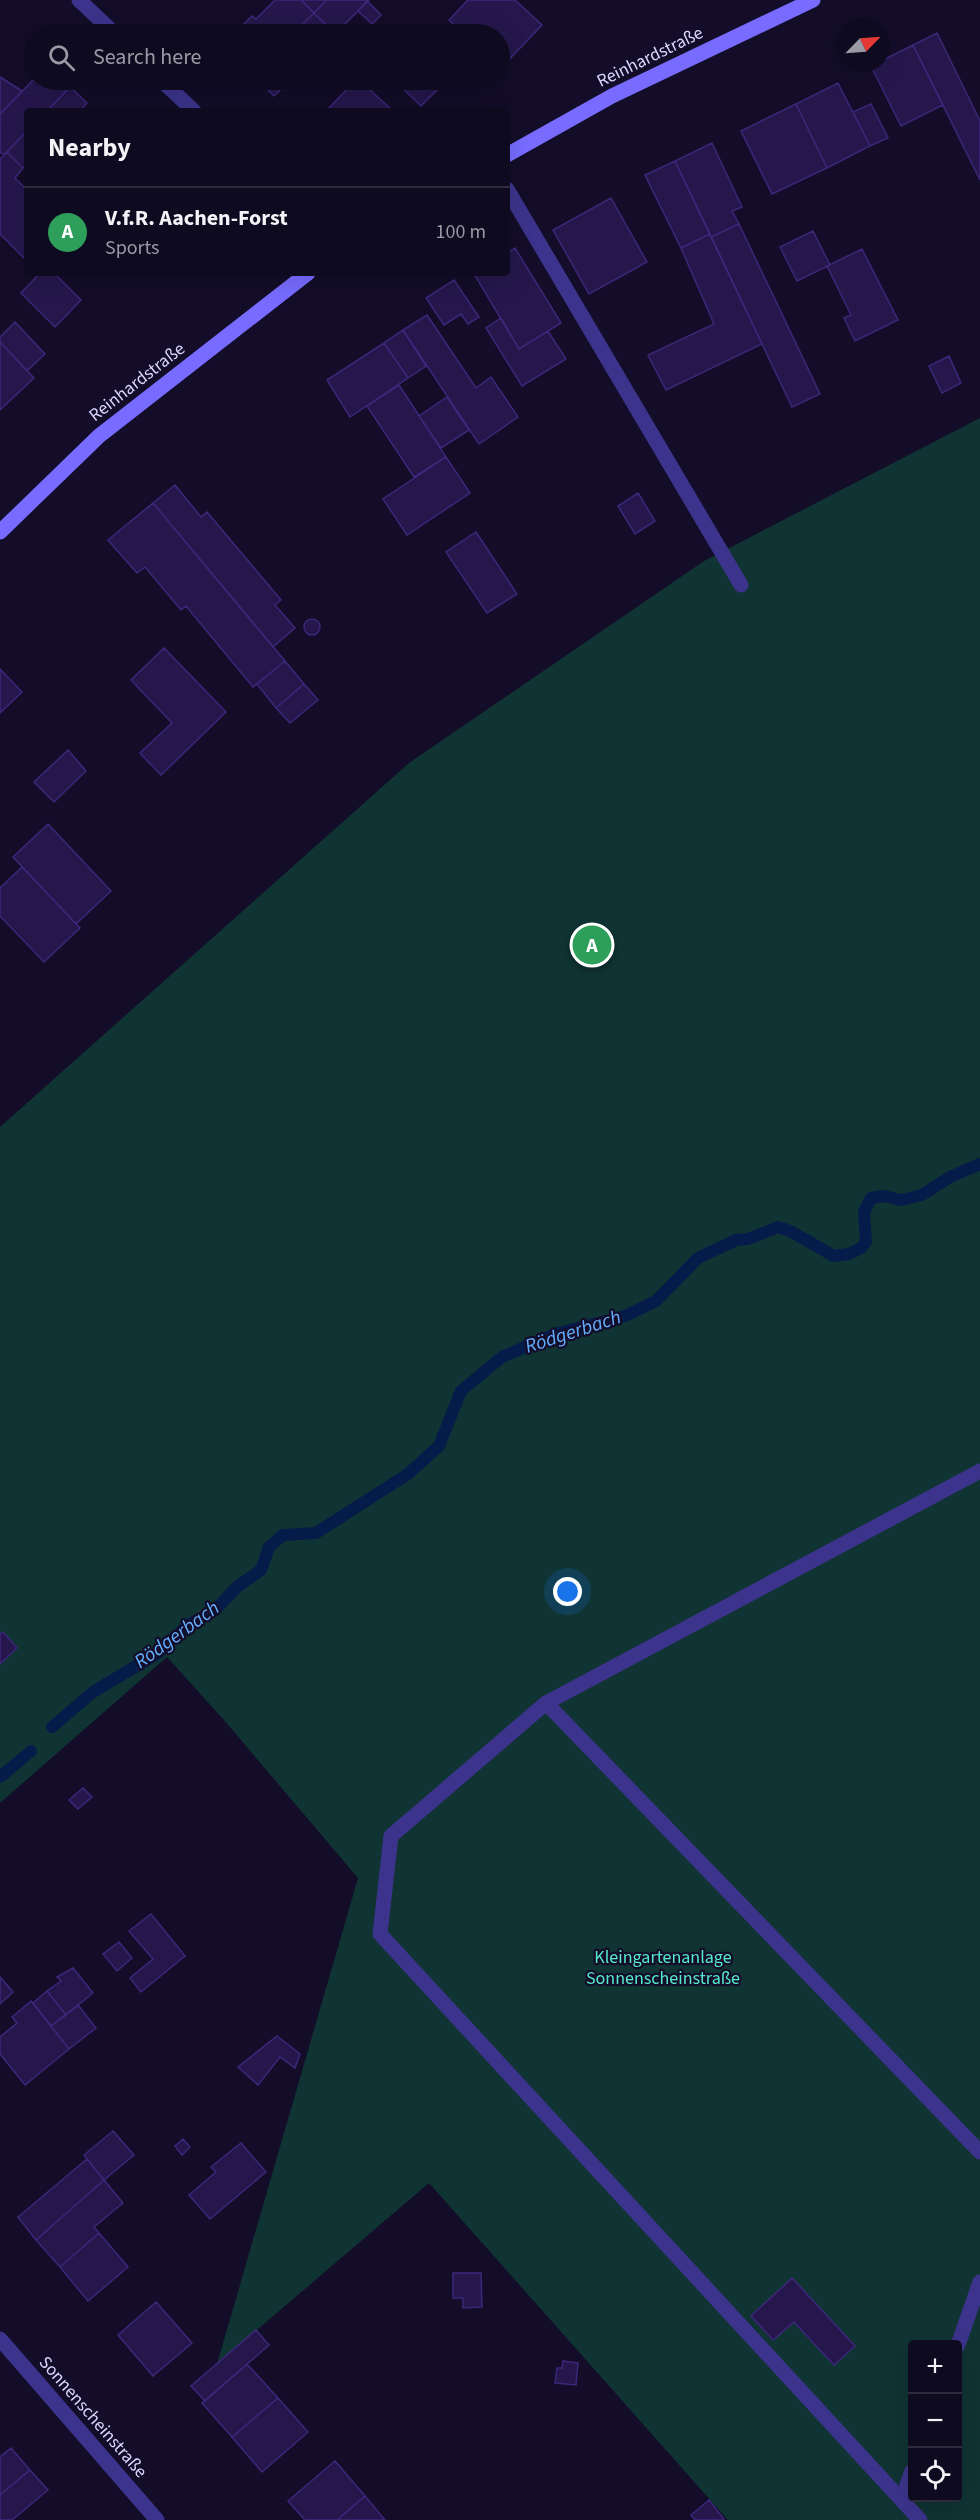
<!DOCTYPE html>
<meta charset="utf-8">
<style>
:root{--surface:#0e0a1f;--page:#171328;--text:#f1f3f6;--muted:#9b9aa4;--line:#2e2b3d;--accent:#01d9ff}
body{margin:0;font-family:"Source Sans 3",sans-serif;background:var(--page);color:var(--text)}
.controls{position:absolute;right:18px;bottom:18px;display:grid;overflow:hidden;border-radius:6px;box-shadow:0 6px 24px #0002}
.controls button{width:54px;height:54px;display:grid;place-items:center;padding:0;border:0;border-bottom:2px solid var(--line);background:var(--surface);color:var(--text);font:30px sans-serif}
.compass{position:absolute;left:836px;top:18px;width:54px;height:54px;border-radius:50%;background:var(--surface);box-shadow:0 6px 24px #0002;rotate:65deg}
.you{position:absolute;left:568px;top:1592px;width:21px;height:21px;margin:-15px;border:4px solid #fff;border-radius:50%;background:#1a73e8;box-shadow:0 0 0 9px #1a73e833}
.badge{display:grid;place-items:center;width:39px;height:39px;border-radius:50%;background:var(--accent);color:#fff;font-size:20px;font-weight:700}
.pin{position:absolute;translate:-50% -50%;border:3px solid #fff;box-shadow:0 2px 6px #0006}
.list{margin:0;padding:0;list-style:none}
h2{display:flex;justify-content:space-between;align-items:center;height:78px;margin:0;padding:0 24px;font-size:26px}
h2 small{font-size:20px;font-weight:400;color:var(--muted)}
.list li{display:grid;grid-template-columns:39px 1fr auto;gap:18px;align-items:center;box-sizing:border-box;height:90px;padding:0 24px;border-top:2px solid var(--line)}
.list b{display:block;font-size:22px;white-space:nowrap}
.list p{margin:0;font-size:20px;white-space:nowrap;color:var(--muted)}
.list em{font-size:20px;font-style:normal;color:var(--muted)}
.icon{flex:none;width:33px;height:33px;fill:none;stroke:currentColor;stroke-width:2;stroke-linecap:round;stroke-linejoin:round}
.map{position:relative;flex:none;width:980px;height:2520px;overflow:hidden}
.search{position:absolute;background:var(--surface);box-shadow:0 6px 24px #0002;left:24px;top:24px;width:486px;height:66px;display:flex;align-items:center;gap:15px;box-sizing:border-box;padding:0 21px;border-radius:33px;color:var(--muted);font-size:22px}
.panel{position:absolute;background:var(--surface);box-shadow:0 6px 24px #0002;left:24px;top:108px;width:486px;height:168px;border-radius:6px}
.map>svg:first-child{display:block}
.green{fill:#103333;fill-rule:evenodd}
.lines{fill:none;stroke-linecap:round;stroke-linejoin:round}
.stream{stroke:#051b4a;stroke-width:12}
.building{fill:#25174c;stroke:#3c277a;stroke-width:1.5}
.lane{stroke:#3c348c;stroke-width:15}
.street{stroke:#3c348c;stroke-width:15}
.secondary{stroke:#776cff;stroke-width:15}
.labels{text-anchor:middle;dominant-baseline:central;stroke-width:4.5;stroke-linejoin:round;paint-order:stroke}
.street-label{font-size:18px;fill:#dcd5ff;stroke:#130d29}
.park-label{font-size:18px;fill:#55ebcd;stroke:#130d29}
.water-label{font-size:20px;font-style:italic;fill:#63afff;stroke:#130d29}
</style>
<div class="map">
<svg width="980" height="2520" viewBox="0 0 980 2520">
<rect width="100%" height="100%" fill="#130d29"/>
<!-- green -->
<path class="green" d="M980,418v2102h-252l-299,-337 -212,181 141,-486 -135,-159 -56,-62 -167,146v-676l409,-364 295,-202zM912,2344h46v154h-46z"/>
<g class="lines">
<!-- stream -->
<path class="stream" d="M52,1727l41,-35 65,-39 30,-28 26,-14 23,-24 24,-17 8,-23 14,-12 33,-2 92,-59 31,-28 22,-55 41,-34 53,-23 70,-18 31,-15 42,-43 38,-18 12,-1 30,-12 12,4 44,25 15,-2 12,-6 5,-6 -2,-30 7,-14 13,-2 17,4 21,-5 28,-18 30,-13
M0,1777l31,-26"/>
</g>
<!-- building -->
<path class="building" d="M275,0h26l13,13 -21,21h-59l18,-18 4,3z
M301,0h26l-13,13z
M327,0h42l-34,34 -21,-21z
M468,0h47l27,25 -42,44v-35h-36l-15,-14z
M367,1l14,14 -9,9 -14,-13z
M314,13l21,21h-42z
M937,33l43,88v59l-67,-135z
M913,45l30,60 -42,21 -30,-60 10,-3v-2z
M0,77l22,14 -22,23z
M34,79l29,1 7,7 -23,24h-20v20l-23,24 -4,-3v-38z
M258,80h32l-16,16z
M356,80h3l34,31h-67z
M397,80h50l-26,26 -26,-25z
M838,83l32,63 -43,22 -31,-64z
M70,87l17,16 -7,8h-33z
M796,104l31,64 -55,26 -31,-63z
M871,104l17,34 -18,8 -17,-34z
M27,131v34l-4,3 -16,-16z
M712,143l30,64 -10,4 7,13 -28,13 -36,-76z
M7,152l16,16 -8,10 12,12v71l-27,-27v-75z
M675,161l35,73 -29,14 -36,-73z
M611,198l36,64 -58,32 -36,-64z
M739,224l81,170 -28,13 -81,-170z
M813,231l17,34 -33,16 -17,-34z
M710,234l52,110 -96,46 -18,-35 66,-31 -33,-76z
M515,248l46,75 -42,26 -45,-75 33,-1v-20z
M862,249l36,71 -43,21 -11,-23 7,-3 -24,-49z
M40,273h14l27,27 -26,27 -34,-34z
M454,280l25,37 -11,7 -7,-10 -17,11 -18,-27z
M427,315l49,73 15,-11 27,40 -39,27 -76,-114z
M501,318l18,31 29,-18 18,28 -44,27 -36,-58z
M15,322l30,32 -18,17 -27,-29v-5z
M403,330l23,36 -18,12 -24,-35z
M0,342l34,36 -34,32z
M384,343l24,35 -58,39 -23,-37z
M949,356l12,27 -19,10 -13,-27z
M399,385l47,72 -32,20 -47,-71z
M447,397l22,33 -28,18 -22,-32z
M446,457l24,36 -63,42 -24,-36z
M175,485l26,32 6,-5 74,88 -6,5 20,23 -22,19 -120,-144z
M638,493l17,28 -20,13 -17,-28z
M153,503l132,158 -32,26 -67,-81 -5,4 -36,-43 -8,6 -29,-33z
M476,532l41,62 -30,19 -41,-61z
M304 627a8 8 0 1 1 16 0a8 8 0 1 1-16 0Z
M164,648l62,64 -65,63 -21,-22 32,-30 -41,-43z
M285,661l19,23 -28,24 -19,-24z
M0,669l22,23 -22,21z
M304,684l14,16 -28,23 -14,-15z
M68,750l18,21 -32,31 -20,-20z
M48,824l63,67 -35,33 -63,-67z
M22,867l58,61 -36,34 -44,-46v-28z
M3,1632l14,16 -17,16v-30z
M83,1788l9,9 -14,12 -9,-9z
M151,1914l34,42 -44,36 -11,-14 23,-19 -24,-28z
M119,1942l13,16 -15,13 -14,-17z
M73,1968l20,25 -27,22 -19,-24 14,-10 -4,-4z
M0,1977l13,15 -13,12z
M47,1991l19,24 -15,11 -18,-23z
M31,2001l38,48 -44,36 -25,-31v-17l17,-14 -5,-6z
M78,2005l18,23 -27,21 -18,-23z
M277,2036l23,18 -5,14 -15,-11 -22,28 -20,-18z
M113,2131l21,24 -30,25 -20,-25z
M183,2139l7,8 -8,8 -7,-9z
M241,2143l25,29 -56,47 -21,-24 27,-23 -5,-5z
M87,2159l17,21 -68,60 -18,-23z
M104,2180l19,23 -29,24 5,6 -39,34 -24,-27z
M99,2233l29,34 -40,34 -28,-34z
M453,2273h28l1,34 -19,1v-10h-10z
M792,2278l63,68 -21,19 -40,-43 -21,18 -22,-24z
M156,2302l36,41 -39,33 -35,-41z
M256,2330l13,15 -64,56 -14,-15z
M563,2361l15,2 -2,22 -21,-2 2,-15h5z
M247,2364l31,34 -46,39 -30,-34z
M278,2398l30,34 -46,40 -30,-35z
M11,2448l19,22 -30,25v-38z
M335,2461l30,35 -28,24h-32l-17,-19z
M30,2470l18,20 -36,30h-12v-25z
M365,2496l20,24h-48z
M709,2500l15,19 -1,1h-28l-4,-5z"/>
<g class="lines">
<!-- lane -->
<path class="lane" d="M507,189l234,396
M546,1703l434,449
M958,2345l22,-63
M902,2499l10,-28
M920,2520l-540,-586 11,-98 155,-133 434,-232"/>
<!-- street -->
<path class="street" d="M79,0l36,34
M161,80l33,31
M0,2339l157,181"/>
<!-- secondary -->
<path class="secondary" d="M507,155l105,-59 201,-96
M0,532l99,-96 209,-163"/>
</g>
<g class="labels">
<!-- street labels -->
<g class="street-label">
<text transform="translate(650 57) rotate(-26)">Reinhardstraße</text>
<text transform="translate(137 382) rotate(-38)">Reinhardstraße</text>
<text transform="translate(93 2417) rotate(49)">Sonnenscheinstraße</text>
</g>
<!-- park labels -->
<g class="park-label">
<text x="663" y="1957">Kleingartenanlage<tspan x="663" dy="21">Sonnenscheinstraße</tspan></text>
</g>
<!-- water labels -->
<g class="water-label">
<text transform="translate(573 1332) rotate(-18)">Rödgerbach</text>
<text transform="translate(177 1635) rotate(-36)">Rödgerbach</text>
</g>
</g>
</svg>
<div class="controls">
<button>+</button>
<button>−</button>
<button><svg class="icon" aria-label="locate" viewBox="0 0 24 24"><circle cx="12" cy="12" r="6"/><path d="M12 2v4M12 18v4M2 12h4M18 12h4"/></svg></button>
</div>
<svg class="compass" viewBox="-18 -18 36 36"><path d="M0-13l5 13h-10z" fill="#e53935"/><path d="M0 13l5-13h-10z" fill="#9b9aa4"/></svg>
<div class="you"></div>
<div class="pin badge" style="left:592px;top:945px;background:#2e9e5b">A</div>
<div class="search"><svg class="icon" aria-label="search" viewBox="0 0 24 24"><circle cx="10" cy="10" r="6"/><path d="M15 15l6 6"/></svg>Search here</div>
<section class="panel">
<h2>Nearby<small></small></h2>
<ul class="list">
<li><span class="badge" style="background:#2e9e5b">A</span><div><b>V.f.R. Aachen-Forst</b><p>Sports</p></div><em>100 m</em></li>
</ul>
</section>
</div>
